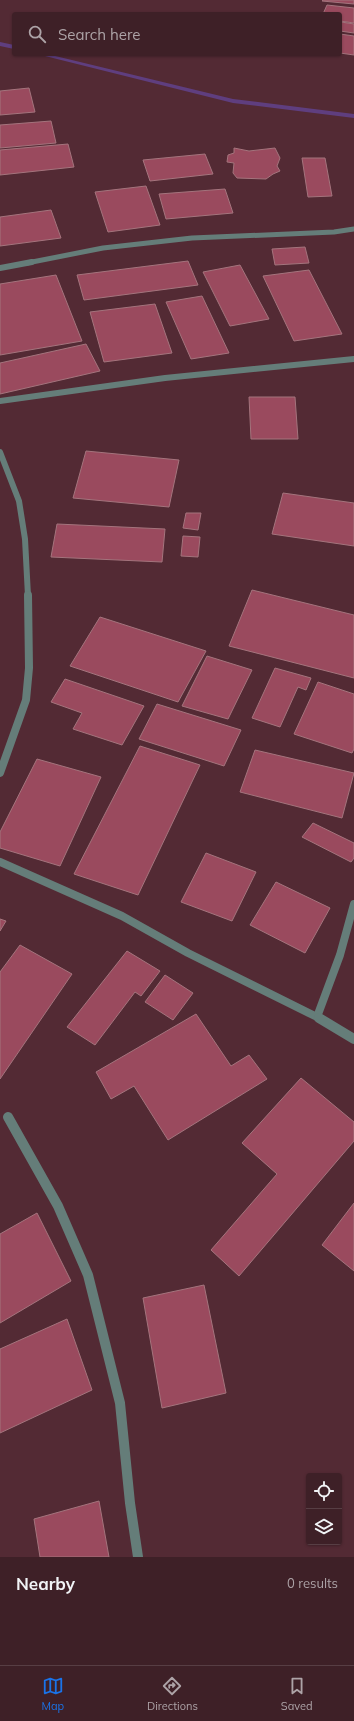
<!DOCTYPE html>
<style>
:root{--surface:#3e2027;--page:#45282f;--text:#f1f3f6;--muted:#ada3a7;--line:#573e44;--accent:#1a73e8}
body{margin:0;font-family:Mulish,sans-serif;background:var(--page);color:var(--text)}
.controls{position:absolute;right:12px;bottom:12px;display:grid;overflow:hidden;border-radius:4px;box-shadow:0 1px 3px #0004}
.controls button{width:36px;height:36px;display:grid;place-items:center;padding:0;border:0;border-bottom:1px solid var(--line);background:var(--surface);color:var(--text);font:20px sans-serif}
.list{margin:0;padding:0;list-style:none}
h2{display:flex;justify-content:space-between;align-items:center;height:52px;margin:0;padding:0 16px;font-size:17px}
h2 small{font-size:13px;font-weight:400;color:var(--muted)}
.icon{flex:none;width:22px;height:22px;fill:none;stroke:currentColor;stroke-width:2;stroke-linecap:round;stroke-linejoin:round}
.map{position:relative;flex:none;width:354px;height:1557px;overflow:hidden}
.search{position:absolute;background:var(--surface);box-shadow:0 1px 3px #0004;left:12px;right:12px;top:12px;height:44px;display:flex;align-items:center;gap:10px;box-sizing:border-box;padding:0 14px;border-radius:4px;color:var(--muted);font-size:15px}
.sheet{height:108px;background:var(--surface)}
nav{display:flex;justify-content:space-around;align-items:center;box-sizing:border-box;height:56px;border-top:1px solid var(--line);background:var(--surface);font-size:11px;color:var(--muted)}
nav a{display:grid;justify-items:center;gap:2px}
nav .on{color:var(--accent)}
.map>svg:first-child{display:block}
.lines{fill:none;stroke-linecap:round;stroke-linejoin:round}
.stream{fill:#5f3e7f;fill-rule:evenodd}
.building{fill:#9a4a5e;stroke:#a4747d}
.street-far3{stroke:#657d79;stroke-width:5}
.street-far2{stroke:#657d79;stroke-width:6}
.street-far1{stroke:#657d79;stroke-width:8}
.street{stroke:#657d79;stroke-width:10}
</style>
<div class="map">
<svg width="354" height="1557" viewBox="0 0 354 1557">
<rect width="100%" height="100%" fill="#532a34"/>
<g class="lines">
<!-- stream -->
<path class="stream" d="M0,42l14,3v4l-14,-3z
M37,54h10l186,45 121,15v4l-121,-15z"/>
</g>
<!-- building -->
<path class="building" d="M323,0h31v4l-32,-3z
M327,5l27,3v15l-14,-2v-7h-17z
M341,22l13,2v9l-14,-2z
M340,34l14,2v19l-14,-2z
M29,88l6,24 -35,3v-24z
M51,121l5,22 -56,5v-23z
M68,144l6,23 -74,8v-25z
M234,148l15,3 26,-3 5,10 -3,8 3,5 -7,3 -7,5 -29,-1 -4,-5 1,-10 -7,-1 1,-7 6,-2z
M205,154l8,20 -63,7 -7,-21z
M302,158h23l7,38 -24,1z
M146,186l14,39 -52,7 -13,-40z
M225,189l8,24 -67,6 -7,-25z
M51,210l10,28 -61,8v-29z
M305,247l4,16 -34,2 -3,-16z
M188,261l10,24 -114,15 -7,-25z
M240,265l29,54 -39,7 -27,-54z
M309,270l33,64 -48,7 -31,-65z
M56,275l26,66 -82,14v-71z
M202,296l27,57 -38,6 -25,-57z
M155,304l17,49 -68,9 -14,-50z
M86,344l14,27 -100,23v-31z
M249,397h46l3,42h-47z
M86,451l93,9 -10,47 -96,-9z
M283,493l71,10v43l-82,-12z
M186,513h15l-3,17 -15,-2z
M57,524l108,5 -3,33 -111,-5z
M183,536l17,1 -2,20 -17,-1z
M252,590l102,25v63l-125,-32z
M100,617l106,34 -28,51 -108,-36z
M207,656l45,14 -24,49 -46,-13z
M275,668l36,10 -5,12 -8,-3 -18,40 -28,-9z
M65,679l79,27 -22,39 -49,-16 9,-16 -31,-11z
M318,682l36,12v55l-2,4 -58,-19z
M157,704l84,26 -17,36 -85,-27z
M140,746l60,19 -62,130 -64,-21z
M255,750l99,23 -12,45 -102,-26z
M37,759l64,18 -41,89 -60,-18v-16z
M313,823l41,20v15l-3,4 -49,-25z
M206,853l50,19 -24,49 -51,-19z
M276,882l54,26 -25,45 -55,-28z
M0,919l6,2 -6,10z
M20,945l52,29 -72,105v-107z
M127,951l33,20 -19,25 -6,-4 -40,53 -28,-18z
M165,975l28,18 -20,27 -28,-18z
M196,1014l35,52 18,-11 18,24 -99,61 -34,-54 -23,13 -15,-27z
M301,1078l53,44v19l-115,135 -28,-26 66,-76 -35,-31z
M354,1203v68l-32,-26z
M37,1213l34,68 -71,42v-89z
M204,1285l22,108 -64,15 -19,-110z
M67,1319l25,71 -92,43v-84z
M99,1501l10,56h-69l-6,-38z"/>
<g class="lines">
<!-- street-far3 -->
<path class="street-far3" d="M27,263l76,-15 89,-10 142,-6 20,-3"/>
<!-- street-far2 -->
<path class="street-far2" d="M0,268l32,-6
M0,401l165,-23 189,-19
M0,452l19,49 6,38 3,57"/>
<!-- street-far1 -->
<path class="street-far1" d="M0,773l26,-73 3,-32 -1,-73
M0,862l122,54 66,37 133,66
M317,1017l23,-62 14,-51"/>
<!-- street -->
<path class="street" d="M319,1018l35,21
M8,1117l50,89 30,69 32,128 10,100 8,54"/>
</g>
</svg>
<div class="controls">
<button><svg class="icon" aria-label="locate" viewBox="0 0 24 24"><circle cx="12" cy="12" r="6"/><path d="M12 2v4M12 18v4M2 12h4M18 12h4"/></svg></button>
<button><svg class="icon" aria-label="layers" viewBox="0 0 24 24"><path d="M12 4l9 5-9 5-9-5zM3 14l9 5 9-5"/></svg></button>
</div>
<div class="search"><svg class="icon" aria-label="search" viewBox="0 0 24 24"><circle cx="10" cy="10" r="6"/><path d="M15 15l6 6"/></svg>Search here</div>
</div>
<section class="sheet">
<h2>Nearby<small>0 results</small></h2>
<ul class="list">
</ul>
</section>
<nav>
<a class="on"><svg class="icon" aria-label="map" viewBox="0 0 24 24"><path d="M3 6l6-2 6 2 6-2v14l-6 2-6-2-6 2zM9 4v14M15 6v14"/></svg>Map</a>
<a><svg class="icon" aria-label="directions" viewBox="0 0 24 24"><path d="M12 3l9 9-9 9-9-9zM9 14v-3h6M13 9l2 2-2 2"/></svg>Directions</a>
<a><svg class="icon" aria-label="saved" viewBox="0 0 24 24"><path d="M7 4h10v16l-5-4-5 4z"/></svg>Saved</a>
</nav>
